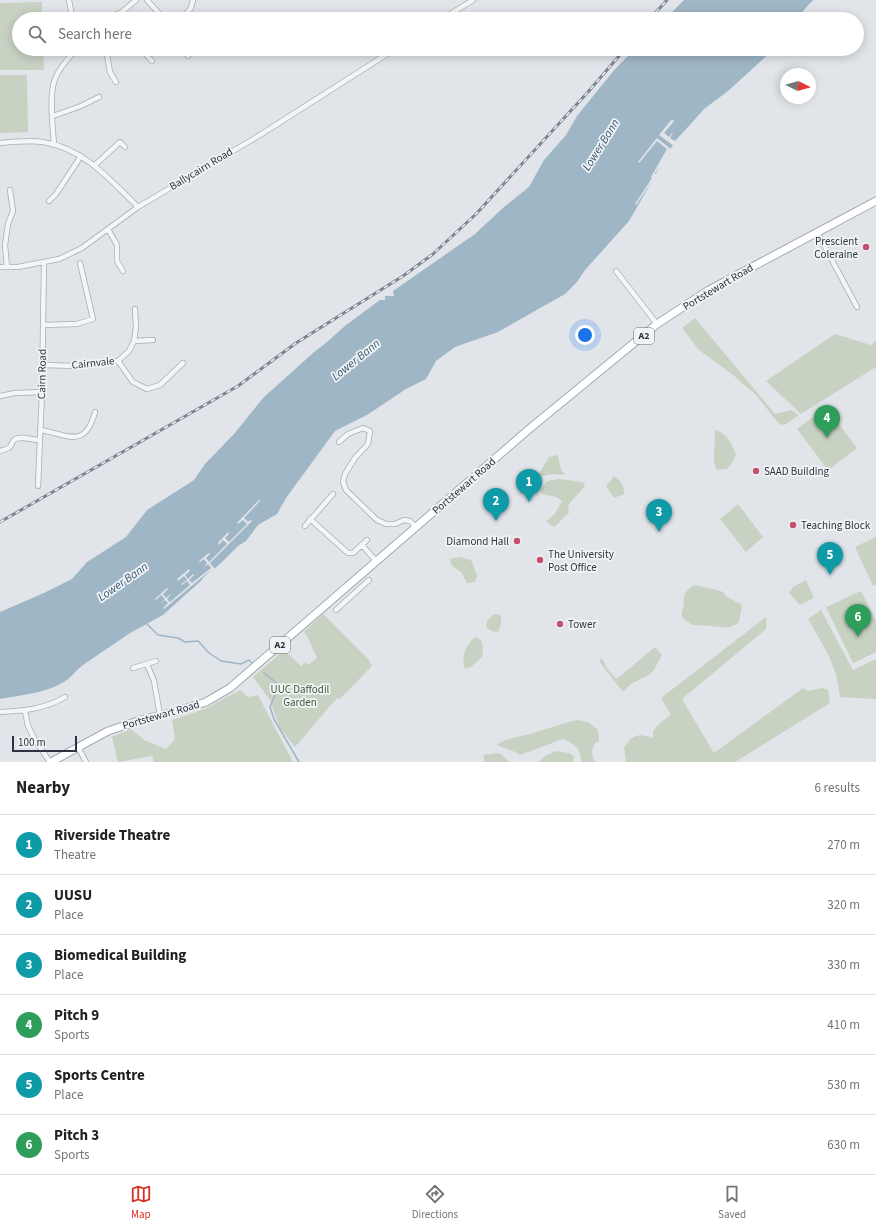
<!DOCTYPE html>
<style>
:root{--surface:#fff;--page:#f6f6f6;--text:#202124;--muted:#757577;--line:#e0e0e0;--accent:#d93025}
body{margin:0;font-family:"Source Sans 3",sans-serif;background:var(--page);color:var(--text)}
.compass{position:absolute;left:780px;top:68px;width:36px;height:36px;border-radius:50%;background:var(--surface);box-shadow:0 2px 10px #0003;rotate:95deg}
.scale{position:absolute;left:12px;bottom:10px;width:65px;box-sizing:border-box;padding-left:4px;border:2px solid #2b343f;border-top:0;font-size:11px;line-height:14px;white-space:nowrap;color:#2b343f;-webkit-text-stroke:3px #f1f4f6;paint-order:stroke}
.you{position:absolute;left:585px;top:335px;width:14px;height:14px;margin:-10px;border:3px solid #fff;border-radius:50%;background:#1a73e8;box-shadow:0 0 0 6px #1a73e833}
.badge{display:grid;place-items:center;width:26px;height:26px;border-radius:50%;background:var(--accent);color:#fff;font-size:13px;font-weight:700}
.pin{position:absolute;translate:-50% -33px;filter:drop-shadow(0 1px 2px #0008)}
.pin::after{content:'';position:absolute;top:21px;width:14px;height:12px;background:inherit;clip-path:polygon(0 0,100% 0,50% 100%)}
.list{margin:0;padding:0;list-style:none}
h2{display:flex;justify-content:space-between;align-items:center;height:52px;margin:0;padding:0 16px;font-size:17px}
h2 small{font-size:13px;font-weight:400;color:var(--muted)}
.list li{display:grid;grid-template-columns:26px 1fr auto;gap:12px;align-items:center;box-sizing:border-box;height:60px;padding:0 16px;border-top:1px solid var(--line)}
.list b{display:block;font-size:15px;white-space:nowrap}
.list p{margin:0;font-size:13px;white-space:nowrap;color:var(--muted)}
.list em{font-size:13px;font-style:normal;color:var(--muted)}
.icon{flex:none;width:22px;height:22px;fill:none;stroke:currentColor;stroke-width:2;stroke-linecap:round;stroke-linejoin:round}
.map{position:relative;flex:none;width:876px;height:762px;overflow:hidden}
.search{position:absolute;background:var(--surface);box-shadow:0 2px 10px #0003;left:12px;right:12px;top:12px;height:44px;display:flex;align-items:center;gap:10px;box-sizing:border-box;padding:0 14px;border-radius:22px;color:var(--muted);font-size:15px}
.sheet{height:412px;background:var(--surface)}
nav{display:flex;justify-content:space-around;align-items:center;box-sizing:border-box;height:56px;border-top:1px solid var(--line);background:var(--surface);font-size:11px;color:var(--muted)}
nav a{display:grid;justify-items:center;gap:2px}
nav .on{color:var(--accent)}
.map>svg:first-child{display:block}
.green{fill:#c8d2c3}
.water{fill:#9fb6c6}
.pier{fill:#e1e5e9}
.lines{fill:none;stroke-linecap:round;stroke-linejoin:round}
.stream{stroke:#9fb6c6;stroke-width:1.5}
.street-casing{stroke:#a7acb3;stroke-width:6}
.primary-casing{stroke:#a1abb4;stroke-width:9}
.street{stroke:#f4f5f7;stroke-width:4.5}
.primary{stroke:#fff;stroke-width:7}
.rail-casing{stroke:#7c8691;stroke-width:3}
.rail{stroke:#f1f4f6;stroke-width:1.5;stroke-dasharray:4.5;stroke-linecap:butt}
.poi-dot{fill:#c54f6d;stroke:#f1f4f6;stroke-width:1.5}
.labels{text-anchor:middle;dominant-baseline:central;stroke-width:3.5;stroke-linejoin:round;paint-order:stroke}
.shield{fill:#f1f4f6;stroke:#666e76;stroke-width:1}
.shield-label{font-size:10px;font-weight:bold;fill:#2b343f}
.street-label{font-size:11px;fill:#2b343f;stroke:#f1f4f6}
.poi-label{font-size:11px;fill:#2b343f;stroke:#f1f4f6;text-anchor:start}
.park-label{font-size:11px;fill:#435a39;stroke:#f1f4f6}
.water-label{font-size:12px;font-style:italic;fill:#385770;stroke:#f1f4f6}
</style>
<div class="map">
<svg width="876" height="762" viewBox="0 0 876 762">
<rect width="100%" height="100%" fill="#e1e5e9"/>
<!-- green -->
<path class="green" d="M42,2v17h-23v30h24l1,21h-44v-67z
M0,75h27l1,57 -28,1z
M695,318l80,96 16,-4 8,5 -13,9 -6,1 -24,-30 -23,-20 -34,-25 -17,-22z
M835,334l36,11 5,-4v26l-75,47 -35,-33z
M826,407l31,41 -29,22 -31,-41z
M715,430c12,3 16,13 21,24l-2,6 -7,9 -11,1 -2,-10z
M558,455l3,15 5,5 -12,-1 -17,3 12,-20z
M614,476c7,5 11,10 10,18l-10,4 -8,-12z
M559,479l24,3 2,4 -17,19 1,8 -15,14 -8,-6 9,-7 7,-13 -6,-4 -13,-3 -3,-3 7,-10z
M738,504l25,33 -17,15 -26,-33z
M876,537v48l-3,1 -18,-39z
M460,557l11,3 6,15 -2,7 -8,1 -6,-11 -9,-6 -2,-7z
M806,580l8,18 -14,7 -11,-12 4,-6z
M694,585l23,5 6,2 4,5 14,7 1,3 -3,15c-10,8 -16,5 -27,4 -10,-1 -21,2 -29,-8 -3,-4 1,-10 1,-15 -1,-8 2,-13 10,-18z
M861,591l15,30v31l-23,11 -27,-56z
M821,610l32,60 23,-11v40l-36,-2 -4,-23 -8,-20 -20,-35z
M323,614l45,45 4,7 -32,33 -3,-1 -42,49 -15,-19 -10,-28 -17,-23 31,-27 17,16 5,-4 2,3 9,-7 -10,-22 -3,-4z
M494,614l7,1v9l-3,8 -7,-1 -5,-4 1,-6z
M766,617v12l-84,70 32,54 89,-65 4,3 16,-3 5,2 1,4 1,9 -95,59h-109l-2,-15c10,-13 14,-14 29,-9v-7l8,-9 10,-7 -10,-17z
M476,637l5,3 2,8 -1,9 -10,9 -7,3c-5,-10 2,-28 11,-32z
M655,647l7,8 -8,15 -7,6 -16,8 -7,7h-2l-23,-30 3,-3 6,12 9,9z
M240,690l8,7 10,-2 35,67h-139l-2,-6 -34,6 -6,-25 19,-8 13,11 22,9 9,-10 -3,-19 33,-11z
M578,720l10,2 10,8 1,11 -4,2 -3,8 1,7 3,4h-15c0,-13 -6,-18 -18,-23l-43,16 -7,-4 -16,-6c9,-7 22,-8 33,-11 16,-4 31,-11 48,-14z
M556,751l13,2 5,3 -1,6h-34l6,-6z
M499,753l11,9h-25l-2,-7z"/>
<!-- water -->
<path class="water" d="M684,0h129l-17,19h-131z
M635,49h139l-46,42 -24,18 -15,17 -28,34 -6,16 -26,45 -44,49 -8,12 -12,12 -67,38 -43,15 -19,14 -10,18 -20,10 -39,26 -32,16 -49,67 -9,16 -19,11 -12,16 -8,5 -15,15 -60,54 -33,18 -47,32c-7,5 -12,13 -19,17 -18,11 -43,13 -64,17v-87l44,-19 28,-14 15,-17 39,-25 21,-27 47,-30 11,-16 29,-30 29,-36 50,-45 14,-11 19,-17 34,-25h5v-4h9l-1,-5 82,-57 29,-27 25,-20 15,-27 22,-25 11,-19 38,-47z"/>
<!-- pier -->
<path class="pier" d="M672,119l2,2 -10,12 5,4 3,-4h1l-3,5 5,3 13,-14 1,1 -14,19 -16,-12z
M657,138l15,12 -1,1 -2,-1 -14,23 2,4h-2l-19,28 -1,-1 17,-26 -1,-1 16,-28 -10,-8 -18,22 -1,-1z
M259,500l1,1 -16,17 4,4 2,-2 2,1 -42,42 5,6 -11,12 -2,-2 10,-10 -48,40 -1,-1 5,-5 -3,-3 -6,4 6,-5 -4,-4 -5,5 -1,-1 12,-11 1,1 -5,5 3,4 6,-5 -5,6 3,3 20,-17 -3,-4 -5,4 -1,-1 6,-4 -3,-4 -6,5 -1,-2 12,-10 1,2 -5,4 3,4 5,-5 1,1 -5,5 3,3 19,-15 -3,-4 -4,3 3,-4 -3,-4 -4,3 -1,-1 10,-8 1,1 -4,4 3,4 18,-18 -4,-4 -4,5 -1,-2 10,-11 1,2 -4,4 4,4 18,-18 -4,-4 -5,4 -1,-1z"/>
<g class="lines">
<!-- stream -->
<path class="stream" d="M146,623l12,12 20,3 7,4 13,-1 11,12 12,8 20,3 8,-4 3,3
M264,673l15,12 -9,22 4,12 25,43"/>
<defs>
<path id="street" d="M69,0l3,16
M147,0l17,19
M106,19l16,-7 14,-12
M182,19l9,-11 2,-8
M442,19l31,-19
M106,49l4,23 6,10
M141,49l11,12
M183,50l5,6
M53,116l28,-10 18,-9
M0,143c14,-1 29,-3 43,-1 42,7 66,37 95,65
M54,145c-1,-17 -5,-47 0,-63 4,-13 14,-24 23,-33
M95,165l25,-23 5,5
M49,201l7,-7 25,-38
M108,229l9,16v16l6,10
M817,232l40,75
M0,267h18l41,-8 23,-11 56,-41 122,-72 135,-86
M7,267l-2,-22 3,-21 5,-13 -3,-21
M616,271l41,53
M43,325l34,-1 16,-5 -13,-56
M134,341l19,-1
M118,361l15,21 14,7 13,-4 23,-22
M43,365l33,1 42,-5 11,-10 5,-10 2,-14 -1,-18
M0,396l15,-3 27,-1
M40,430c27,4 45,20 55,-18
M339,442l9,-8 15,-6 7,3 -2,13 -13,14 -10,16 -2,8 3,8 31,30 9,4h9l9,-4 6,1 6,6
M0,451l9,-3c2,-2 3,-5 5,-8 6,-5 18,0 25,0
M38,486l4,-94 2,-130
M310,519l38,34h5l14,-13
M305,526l28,-32
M362,545l14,16
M336,610l33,-30
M147,664l7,17 6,34
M133,668l23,-7
M25,711l3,15 7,14 15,22
M0,712c23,-1 45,-3 65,-15
M78,747l8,15"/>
<path id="primary" d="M51,762l57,-31 33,-11 37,-9 28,-9 24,-14 298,-258 129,-106 52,-34 167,-89"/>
</defs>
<!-- street casing -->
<use href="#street" class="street-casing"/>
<!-- primary casing -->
<use href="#primary" class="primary-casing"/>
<!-- street -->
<use href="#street" class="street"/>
<!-- primary -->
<use href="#primary" class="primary"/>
<defs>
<path id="rail" d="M650,19l17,-19
M0,522l238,-136 58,-43 107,-67 30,-22 43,-40 112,-122 37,-43"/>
</defs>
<!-- rail casing -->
<use href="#rail" class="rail-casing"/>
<!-- rail -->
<use href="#rail" class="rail"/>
</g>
<!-- markers -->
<g class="poi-dot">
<circle cx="866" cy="247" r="4"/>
<circle cx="756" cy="471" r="4"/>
<circle cx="793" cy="525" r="4"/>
<circle cx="517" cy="541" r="4"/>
<circle cx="540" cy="560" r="4"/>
<circle cx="560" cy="624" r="4"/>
</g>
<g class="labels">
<!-- shield labels -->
<g class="shield">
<rect x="634" y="328" width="20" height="16" rx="3"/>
<rect x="270" y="637" width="20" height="16" rx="3"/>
</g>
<g class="shield-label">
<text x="644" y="336">A2</text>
<text x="280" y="645">A2</text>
</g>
<!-- street labels -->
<g class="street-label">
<text transform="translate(201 169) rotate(-31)">Ballycairn Road</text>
<text transform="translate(718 287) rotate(-31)">Portstewart Road</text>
<text transform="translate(93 363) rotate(-6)">Cairnvale</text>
<text transform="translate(42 374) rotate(-89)">Cairn Road</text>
<text transform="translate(464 486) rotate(-41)">Portstewart Road</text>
<text transform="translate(161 715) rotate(-16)">Portstewart Road</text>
</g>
<!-- poi labels -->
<g class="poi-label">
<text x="858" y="241" text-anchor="end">Prescient<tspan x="858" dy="13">Coleraine</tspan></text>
<text x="764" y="471">SAAD Building</text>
<text x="801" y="525">Teaching Block</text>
<text x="509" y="541" text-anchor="end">Diamond Hall</text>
<text x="548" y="554">The University<tspan x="548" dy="13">Post Office</tspan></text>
<text x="568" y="624">Tower</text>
</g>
<!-- park labels -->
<g class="park-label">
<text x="300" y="689">UUC Daffodil<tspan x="300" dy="13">Garden</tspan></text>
</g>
<!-- water labels -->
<g class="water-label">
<text transform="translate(601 145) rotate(-58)">Lower Bann</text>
<text transform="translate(356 360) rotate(-39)">Lower Bann</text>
<text transform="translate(123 582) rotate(-35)">Lower Bann</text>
</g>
</g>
</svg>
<svg class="compass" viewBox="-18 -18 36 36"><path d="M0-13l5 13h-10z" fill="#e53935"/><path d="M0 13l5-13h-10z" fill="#757577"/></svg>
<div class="scale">100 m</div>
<div class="you"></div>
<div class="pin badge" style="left:529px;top:502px;background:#0f9aa8">1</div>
<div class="pin badge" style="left:496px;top:521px;background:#0f9aa8">2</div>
<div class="pin badge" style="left:659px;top:532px;background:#0f9aa8">3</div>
<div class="pin badge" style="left:827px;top:438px;background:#2e9e5b">4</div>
<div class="pin badge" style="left:830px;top:575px;background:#0f9aa8">5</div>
<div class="pin badge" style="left:858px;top:637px;background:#2e9e5b">6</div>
<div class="search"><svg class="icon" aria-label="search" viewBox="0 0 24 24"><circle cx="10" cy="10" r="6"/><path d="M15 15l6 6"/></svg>Search here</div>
</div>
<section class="sheet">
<h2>Nearby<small>6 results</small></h2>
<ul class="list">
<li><span class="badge" style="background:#0f9aa8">1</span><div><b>Riverside Theatre</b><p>Theatre</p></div><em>270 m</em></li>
<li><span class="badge" style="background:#0f9aa8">2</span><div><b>UUSU</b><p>Place</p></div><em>320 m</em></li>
<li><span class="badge" style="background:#0f9aa8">3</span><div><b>Biomedical Building</b><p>Place</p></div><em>330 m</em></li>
<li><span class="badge" style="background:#2e9e5b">4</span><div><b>Pitch 9</b><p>Sports</p></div><em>410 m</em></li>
<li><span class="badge" style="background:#0f9aa8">5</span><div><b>Sports Centre</b><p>Place</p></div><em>530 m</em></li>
<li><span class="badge" style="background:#2e9e5b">6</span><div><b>Pitch 3</b><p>Sports</p></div><em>630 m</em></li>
</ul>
</section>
<nav>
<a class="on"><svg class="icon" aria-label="map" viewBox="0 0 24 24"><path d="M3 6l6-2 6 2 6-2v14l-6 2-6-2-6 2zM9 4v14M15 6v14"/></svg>Map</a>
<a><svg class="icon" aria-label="directions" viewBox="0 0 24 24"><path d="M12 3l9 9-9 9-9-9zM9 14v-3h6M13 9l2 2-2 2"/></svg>Directions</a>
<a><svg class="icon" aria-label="saved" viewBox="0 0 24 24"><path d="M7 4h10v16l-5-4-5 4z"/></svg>Saved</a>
</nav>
